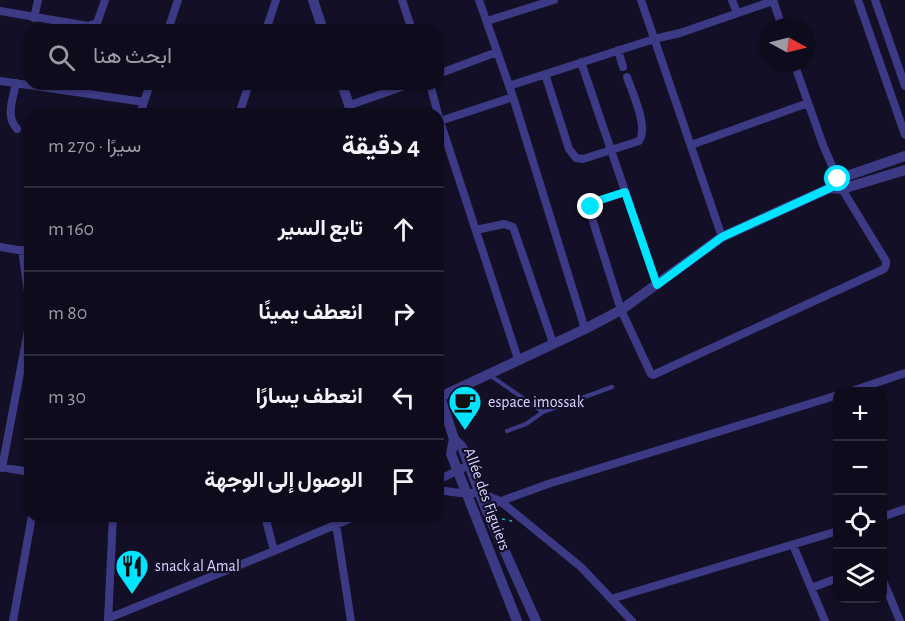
<!DOCTYPE html>
<html lang="ar">
<meta charset="utf-8">
<style>
:root{--surface:#0e0b1c;--page:#171425;--text:#f1f3f6;--muted:#9b9ba3;--line:#2e2b3b}
body{margin:0;font-family:"Alegreya Sans",Vazirmatn,sans-serif;background:var(--page);color:var(--text);direction:rtl}
.controls{position:absolute;right:18px;bottom:18px;display:grid;overflow:hidden;border-radius:12px;box-shadow:0 2px 4px #0004}
.controls button{width:54px;height:54px;display:grid;place-items:center;padding:0;border:0;border-bottom:2px solid var(--line);background:var(--surface);color:var(--text);font:30px sans-serif}
.compass{position:absolute;left:761px;top:18px;width:54px;height:54px;border-radius:50%;background:var(--surface);box-shadow:0 2px 4px #0004;rotate:97deg}
.stop{position:absolute;width:18px;height:18px;margin:-14px;border:4px solid #00e5ff;border-radius:50%;background:#fff}
.stop.end{background:#00e5ff;border-color:#fff;box-shadow:0 2px 6px #0008}
.list{margin:0;padding:0;list-style:none}
h2{display:flex;justify-content:space-between;align-items:center;height:78px;margin:0;padding:0 24px;font-size:26px}
h2 small{font-size:20px;font-weight:400;color:var(--muted)}
.list li{display:grid;grid-template-columns:39px 1fr auto;gap:18px;align-items:center;box-sizing:border-box;height:84px;padding:0 24px;border-top:2px solid var(--line)}
.list b{display:block;font-size:22px;white-space:nowrap}
.list em{font-size:20px;font-style:normal;color:var(--muted)}
.icon{flex:none;width:33px;height:33px;fill:none;stroke:currentColor;stroke-width:2;stroke-linecap:round;stroke-linejoin:round}
.map{position:relative;flex:none;width:905px;height:621px;overflow:hidden;direction:ltr}
.search{position:absolute;background:var(--surface);box-shadow:0 2px 4px #0004;left:24px;top:24px;width:420px;height:66px;display:flex;align-items:center;gap:15px;box-sizing:border-box;padding:0 21px;border-radius:18px;color:var(--muted);font-size:22px}
.panel{position:absolute;background:var(--surface);box-shadow:0 2px 4px #0004;left:24px;top:108px;width:420px;height:414px;border-radius:18px;direction:rtl}
.map>svg:first-child{display:block}
.lines{fill:none;stroke-linecap:round;stroke-linejoin:round}
.path{stroke:#2fb8b0;stroke-width:1.5;stroke-dasharray:3 4.5;stroke-linecap:butt}
.service{stroke:#3d3a85;stroke-width:4}
.minor{stroke:#3d3a85;stroke-width:8}
.tertiary{stroke:#3d3a85;stroke-width:10}
.route{stroke:#00e5ff;stroke-width:8}
.labels{text-anchor:middle;dominant-baseline:central;stroke-width:4.5;stroke-linejoin:round;paint-order:stroke}
.poi-label{font-size:16px;fill:#d9d4ff;stroke:#130f26;text-anchor:start}
.street-label{font-size:16px;fill:#d9d4ff;stroke:#130f26}
</style>
<div class="map">
<svg width="905" height="621" viewBox="0 0 905 621">
<rect width="100%" height="100%" fill="#130f26"/>
<g class="lines">
<!-- path -->
<path class="path" d="M502,519l10,2"/>
<!-- service -->
<path class="service" d="M491,376l52,36 -17,12 -19,7
M543,412l69,-25"/>
<!-- minor -->
<path class="minor" d="M402,0l10,30
M479,0l34,97 72,232
M641,0l81,237
M732,0l5,13
M773,0l9,27
M858,0l47,135
M875,0l30,86
M0,11l88,15 9,-3 8,-23
M34,18l4,-18
M487,21l67,-21
M168,30l10,-30
M266,30l10,-30
M618,50l5,17
M581,62l76,223
M438,74l59,-22
M545,74l24,75 7,9 7,1 56,-18c10,-14 -7,-49 -12,-64
M0,81l144,21
M16,83c-3,16 -11,33 1,46
M430,84l8,30
M509,86l145,-47 26,-6 93,-32
M350,105l60,-21
M140,114l10,-30
M239,114l10,-30
M438,115l80,244
M440,121l73,-24
M691,145l117,-42
M625,192l-31,10 -4,10 31,98 30,64 2,1 231,-106 2,-4v-4l-44,-72 -19,-44 -29,-82
M476,230l28,-6 9,3 40,116
M0,247l30,5
M849,392l56,-19
M0,467l30,5
M2,468l28,-148v-14l-8,-56
M438,480l31,-15
M438,490l22,3h20l20,8 81,66 51,54
M485,507l63,-23 290,-89
M265,516l9,35
M882,517l23,-8
M336,524l15,97
M793,545l32,76
M882,578l18,43
M811,588l27,-10
M611,599l227,-68
M109,618l165,-67 82,-35
M108,620l5,-104
M13,621l19,-105"/>
<!-- tertiary -->
<path class="tertiary" d="M313,0l10,30
M342,84l10,30
M830,188l12,1 63,-19
M438,390l16,49 8,8 23,60 51,114
M440,397l145,-68 36,-19 101,-73 108,-49 8,-9 67,-23
M454,439l-3,15 66,167"/>
</g>
<g class="lines">
<!-- route -->
<path class="route" d="M591,207l3,-5 31,-10 32,93 65,-48 108,-49 8,-9"/>
</g>
<!-- icons -->
<defs>
<symbol id="cafe-pin" viewBox="-11 -11 22 30"><path d="M0 17L-7.5 6A9.5 9.5 0 1 1 7.5 6Z" fill="#00e5ff" stroke="#130f26"/><path d="M-5.5-4.5H6V0H3Q3 3.5 0 3.5H-2.5Q-5.5 3.5-5.5 0ZM3-3.2v2h1.7v-2ZM-6 4.5H4V6H-6Z" fill="#111"/></symbol>
<symbol id="restaurant-pin" viewBox="-11 -11 22 30"><path d="M0 17L-7.5 6A9.5 9.5 0 1 1 7.5 6Z" fill="#00e5ff" stroke="#130f26"/><path d="M-5-6h1v4h1v-4h1v4h1v-4h1v5L-1.5 .5V6h-2V.5L-5-1ZM5-6V6H3V1.5H1.5Q1.5-4 5-6Z" fill="#111"/></symbol>
</defs>
<g fill-rule="evenodd">
<use href="#cafe-pin" x="446" y="383" width="38" height="52"/>
<use href="#restaurant-pin" x="113" y="547" width="38" height="52"/>
</g>
<g class="labels">
<!-- poi labels -->
<g class="poi-label">
<text x="488" y="402">espace imossak</text>
<text x="155" y="566">snack al Amal</text>
</g>
<!-- street labels -->
<g class="street-label">
<text transform="translate(487 499) rotate(70)">Allée des Figuiers</text>
</g>
</g>
</svg>
<div class="controls">
<button>+</button>
<button>−</button>
<button><svg class="icon" aria-label="locate" viewBox="0 0 24 24"><circle cx="12" cy="12" r="6"/><path d="M12 2v4M12 18v4M2 12h4M18 12h4"/></svg></button>
<button><svg class="icon" aria-label="layers" viewBox="0 0 24 24"><path d="M12 4l9 5-9 5-9-5zM3 14l9 5 9-5"/></svg></button>
</div>
<svg class="compass" viewBox="-18 -18 36 36"><path d="M0-13l5 13h-10z" fill="#e53935"/><path d="M0 13l5-13h-10z" fill="#9b9ba3"/></svg>
<div class="stop" style="left:838px;top:179px"></div>
<div class="stop end" style="left:591px;top:207px"></div>
<div class="search"><svg class="icon" aria-label="search" viewBox="0 0 24 24"><circle cx="10" cy="10" r="6"/><path d="M15 15l6 6"/></svg>ابحث هنا</div>
<section class="panel">
<h2>4 دقيقة<small>سيرًا · 270 m</small></h2>
<ul class="list">
<li><svg class="icon" aria-label="ahead" viewBox="0 0 24 24"><path d="M12 20V5M6 11l6-6 6 6"/></svg><div><b>تابع السير</b></div><em>160 m</em></li>
<li><svg class="icon" aria-label="right" viewBox="0 0 24 24"><path d="M7 20v-9h11M14 6l5 5-5 5"/></svg><div><b>انعطف يمينًا</b></div><em>80 m</em></li>
<li><svg class="icon" aria-label="left" viewBox="0 0 24 24"><path d="M17 20v-9H6M10 6l-5 5 5 5"/></svg><div><b>انعطف يسارًا</b></div><em>30 m</em></li>
<li><svg class="icon" aria-label="arrive" viewBox="0 0 24 24"><path d="M6 21V4h12l-3 4 3 4H6"/></svg><div><b>الوصول إلى الوجهة</b></div></li>
</ul>
</section>
</div>
